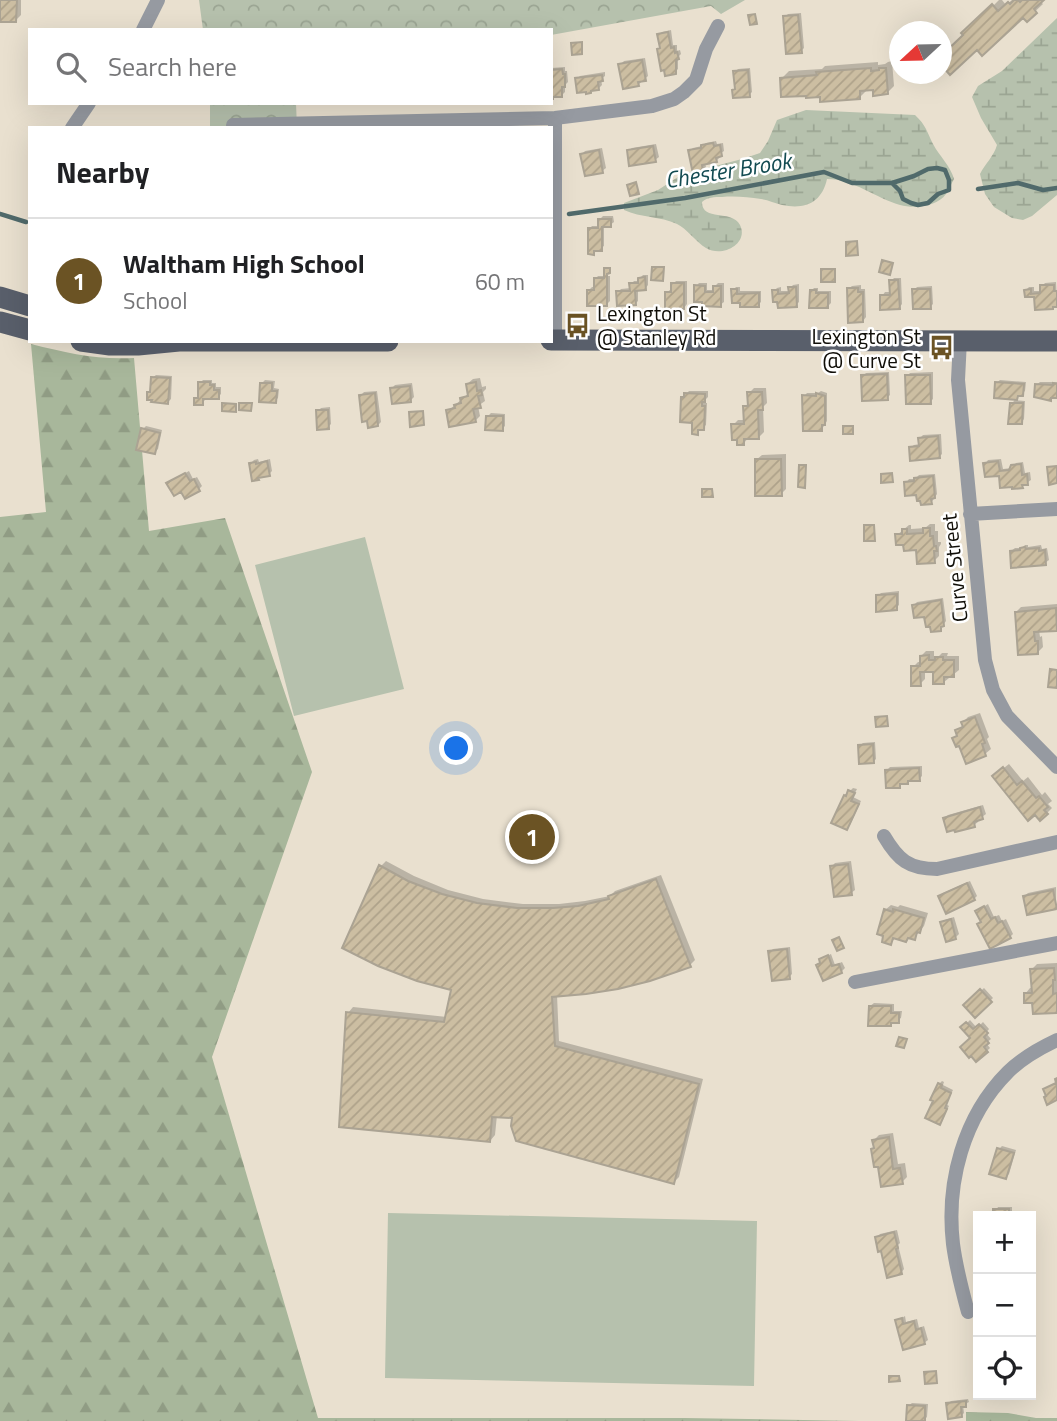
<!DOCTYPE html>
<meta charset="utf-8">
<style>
:root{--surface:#fff;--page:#f2f2f2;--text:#202124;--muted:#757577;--line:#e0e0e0;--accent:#6b5324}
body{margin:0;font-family:"Titillium Web",sans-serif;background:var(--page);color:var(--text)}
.controls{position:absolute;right:21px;bottom:21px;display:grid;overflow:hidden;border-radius:0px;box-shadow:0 7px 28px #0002}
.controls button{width:63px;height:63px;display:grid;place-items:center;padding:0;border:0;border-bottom:2px solid var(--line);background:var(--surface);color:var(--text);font:35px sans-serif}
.compass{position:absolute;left:889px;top:21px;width:63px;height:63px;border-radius:50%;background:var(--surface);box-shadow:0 7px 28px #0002;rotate:248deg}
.you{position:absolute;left:457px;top:749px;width:24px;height:24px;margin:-18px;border:5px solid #fff;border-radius:50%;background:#1a73e8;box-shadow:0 0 0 10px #1a73e833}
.badge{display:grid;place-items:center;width:46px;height:46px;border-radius:50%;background:var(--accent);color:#fff;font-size:23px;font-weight:700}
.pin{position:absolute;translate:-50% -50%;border:4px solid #fff;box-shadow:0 2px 7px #0006}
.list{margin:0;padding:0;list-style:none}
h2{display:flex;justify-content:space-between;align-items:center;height:91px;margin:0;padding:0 28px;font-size:30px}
h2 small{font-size:23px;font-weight:400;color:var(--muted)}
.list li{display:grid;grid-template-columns:46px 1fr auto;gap:21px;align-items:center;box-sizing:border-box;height:126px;padding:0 28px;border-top:2px solid var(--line)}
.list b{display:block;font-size:26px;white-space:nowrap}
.list p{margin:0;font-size:23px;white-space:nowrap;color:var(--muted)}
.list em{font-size:23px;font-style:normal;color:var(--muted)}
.icon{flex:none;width:38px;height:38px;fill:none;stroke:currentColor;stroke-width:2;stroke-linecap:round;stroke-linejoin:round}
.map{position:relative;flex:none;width:1057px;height:1421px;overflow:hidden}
.search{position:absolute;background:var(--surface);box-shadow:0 7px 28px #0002;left:28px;top:28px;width:525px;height:77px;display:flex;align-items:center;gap:18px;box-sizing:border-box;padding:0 24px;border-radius:0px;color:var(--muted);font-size:26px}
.panel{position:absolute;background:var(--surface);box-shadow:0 7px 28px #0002;left:28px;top:126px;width:525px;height:217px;border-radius:0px}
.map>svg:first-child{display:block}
.forest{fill:url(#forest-firs)}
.wetland{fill:url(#wetland-marsh)}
.park{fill:url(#park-crowns)}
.pitch{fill:#b6c1ad}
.shadow{fill:#0003}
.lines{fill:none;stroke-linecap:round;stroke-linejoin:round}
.stream{stroke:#506a6b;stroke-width:4.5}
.building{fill:url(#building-hatch);stroke:#aba393;stroke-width:2}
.minor{stroke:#969aa1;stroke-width:14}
.primary{stroke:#595f6b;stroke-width:21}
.labels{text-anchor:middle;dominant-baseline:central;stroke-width:5;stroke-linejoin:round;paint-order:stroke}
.poi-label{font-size:21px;fill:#100e08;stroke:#fff;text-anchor:start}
.street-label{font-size:21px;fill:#100e08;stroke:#fff}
.water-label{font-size:23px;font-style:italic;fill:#134b52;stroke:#fff}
</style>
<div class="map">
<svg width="1057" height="1421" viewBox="0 0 1057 1421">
<defs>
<pattern id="forest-firs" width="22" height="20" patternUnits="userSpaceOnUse" patternTransform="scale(1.75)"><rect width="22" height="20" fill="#a8b79b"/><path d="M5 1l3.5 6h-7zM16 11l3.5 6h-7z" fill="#909c84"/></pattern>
<pattern id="wetland-marsh" width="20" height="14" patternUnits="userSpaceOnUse" patternTransform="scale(1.75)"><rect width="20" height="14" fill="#b6c1ad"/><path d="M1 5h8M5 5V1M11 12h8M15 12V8" fill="none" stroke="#9ba593"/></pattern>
<pattern id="park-crowns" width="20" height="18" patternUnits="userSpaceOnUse" patternTransform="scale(1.75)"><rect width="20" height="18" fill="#b6c1ad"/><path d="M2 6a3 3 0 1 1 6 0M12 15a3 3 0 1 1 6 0" fill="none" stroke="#9ba593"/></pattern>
<pattern id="building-hatch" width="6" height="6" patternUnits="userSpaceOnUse" patternTransform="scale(1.75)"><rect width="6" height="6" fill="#ccbea2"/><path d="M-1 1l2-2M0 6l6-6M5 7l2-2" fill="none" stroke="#aea28a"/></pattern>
</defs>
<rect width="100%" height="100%" fill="#e9e0cf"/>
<!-- forest -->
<path class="forest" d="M31,344c36,9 66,16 103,14l15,173 76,-13 87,254 -100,285 106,361h367l174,3h-859v-904l46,-5z
M966,1412l42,1 28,5h21v3h-91z"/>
<!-- wetland -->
<path class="wetland" d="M1057,18v177l-25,21 -9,4 -11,-2 -18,-11 -9,-13 -5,-20c5,-10 14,-18 17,-29l-16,-27 -9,-21 6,-11 24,-15z
M806,110l109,5c11,10 12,17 18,29 7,13 17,21 21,35 -3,5 -5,11 -8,15 -9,13 -32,15 -46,11 -25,-7 -46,-26 -73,-26 -5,23 -21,31 -45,26 -7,-2 -14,-5 -21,-6 -13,-2 -26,-3 -39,-2 -8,0 -14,0 -20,5 0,20 30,7 38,23 9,18 -17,33 -34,23 -10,-6 -20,-20 -29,-24 -17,-8 -36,-6 -53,-14v-7l34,-13 23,-15 61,-16 18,-6 8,-12 9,-21z"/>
<!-- park -->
<path class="park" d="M199,0h546l-24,14 -10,-8 -160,29v-5h-348z
M210,103h86l1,25h-87z"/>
<!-- pitch -->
<path class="pitch" d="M365,537l39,152 -110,27 -39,-151z
M388,1213l369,8 -3,165 -369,-8z"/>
<!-- shadow -->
<path class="shadow" d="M0,0h21v15l-5,5h-16z
M999,0h3l4,5 6,-5h29l-1,1 3,3 -16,15 -4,-4 -46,32 -27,25 -8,-9v-6z
M801,13l3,35 -3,3 -16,-34 3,-3z
M671,30l2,15h4v6l3,-1 1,4 -3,3v12l-3,3 -14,-25 -2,-12 3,-3z
M645,58l3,18 -10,9 -18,-20 4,-4z
M892,61l2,25 -7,7 -13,-5 -7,2 -7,7 -39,-2 -39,-17 7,-7 33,-2 3,-3 53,-4v3l7,-1 3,-2z
M565,67v4h2l1,11 -3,3v7l-3,3h-7l-4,3v-30z
M750,68l2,24 -3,3 -14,-23 3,-3z
M605,72v4l-4,3 1,6 -3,3 -22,-9 3,-3z
M716,141l1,3 6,-1 1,8 -6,4 1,3 -3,3 -11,2 1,4 -4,3 -12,-19 3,-3 9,-2 4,-3z
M656,144l3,13 -4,3 -27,-9 4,-3z
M602,148l4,20 -4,3 -20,-17 3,-3z
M603,216h10l1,6 -4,3h-6v21l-10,7 -5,-24 3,-3h8v-7z
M643,275h5v10l-3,4h-7v12l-3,3 -17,-12 3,-3 10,-1v-4l3,-3h6v-3z
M598,276h12v25l-3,3 -18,-14 3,-3h3v-8z
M894,278h7l1,26 -3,4 -17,-12 3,-4h6v-11z
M676,281h11v23l-3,4 -18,-15 4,-3h3v-6z
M1056,282l1,23 -21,-10 -10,1v-6l3,-3h5v4h8v-5l3,-3z
M699,283h8v7h8v-4l3,-3h6v19l-4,3 -24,-19z
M799,284v18l-3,3 -17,-5 -5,-9 3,-3 4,-1v4h9v-3l3,-3z
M861,285v4h4l1,28 -3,4 -15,-32 4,-3z
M932,286l1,18 -3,3 -16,-17 3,-3z
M736,287h4v4h21v11l-3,3 -16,1 -9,-16z
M814,288h4v3h13v12l-3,3 -17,-15z
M889,372l1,23 -3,3 -24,-22 3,-3z
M933,372v27l-3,3 -23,-26 3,-3z
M156,375l16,1 -1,23 -3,3 -15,-3 -4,-6 3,-3v-12z
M480,378l2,9 4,-1v3l-3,3 2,9 -7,5 2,10 -5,5 -27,-10 21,-18 -2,-9 6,-5z
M203,380h9v3h4v4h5v7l-3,3h-13v3l-3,3 -6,-4 3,-3 1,-13z
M265,380l10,1 -1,7 5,1 -1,9 -3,3 -13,-18z
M1000,380l26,2 -1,9 -11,9 11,1 -1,18 -3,4 -10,-19 6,-6 -21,-15z
M1040,382h17v14h-3l-3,3 -15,-14z
M412,383l2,14 -3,3 -19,-12 3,-3z
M754,388h12l1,15 -4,4 1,25 -5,5h-10l-5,6 -11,-18 5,-5h7v-13l4,-5v-9z
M377,391l4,31 -3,3 -18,-29 4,-4z
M689,391h19v6l-3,3 -1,3h3l-1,22 -9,8 -3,-12 -12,-23z
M821,391l6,2v28l-5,8 -18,-33 3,-3h11z
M330,407l1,17 -3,3 -10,-16 3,-3z
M491,413l14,1v12l-3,3 -14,-13z
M146,426l16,4 -4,19 -3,3 -12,-23z
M941,434l1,20 -3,3 -29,-9 4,-3 6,-1v-6l3,-3z
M786,454v35l-5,5 -25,-34 6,-5z
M258,459l1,3 11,-3 2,12 -3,3 -9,2 -2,2 -7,-15 3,-3z
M1001,459l2,10 9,-1 4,-5 7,-1 2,11 5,-1 1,8 -9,6 -37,-22 3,-4z
M189,471l4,8 4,-2 5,9 -3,3 -27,-9z
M935,474l2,20 -6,9 -25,-20 3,-4h6l4,-4z
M930,524h5v7h3v11h3v2l-2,3v9l-5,5 -37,-26 12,-10h2v4l14,-1z
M1025,545h3v2l13,-2 1,4 5,-1 2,12 -4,3 -34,-12 4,-3h7z
M899,591v14l-3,3 -18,-12 3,-3z
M943,598l3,23 -6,8 -26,-24 3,-3z
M1057,604v25l-18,1 1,7 2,-1 1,11 -5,5 -22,-40 5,-5z
M926,651h8v5h5l3,-3h6l-1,3h12v14l-15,12 -10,-12h-9v9l-5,5 -7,-17 5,-5h3v-6z
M980,713l9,24 -2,2 4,10 -6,5 -25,-11 -6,-5 4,-4 -1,-4 7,-5 -1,-3 5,-5z
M875,742l1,17 -3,3 -14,-16 4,-3z
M1009,764l14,17 5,-4 14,18 3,-3 7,9 -4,3 4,4 -5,5 -47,-42z
M922,766v10l-3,3 -10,1 -2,2h-4l-4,4 -12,-16 3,-3z
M853,788l4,1 -4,8 8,4 -11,24 -3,3 -2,-32z
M983,805l3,9 -4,3 -5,2 1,3 -4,3 -29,-7 3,-3z
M386,861l28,15 34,14 35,9 40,5h36l26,-3 25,-5 5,-5 46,-16 34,85 -5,5 -40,14 -93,16 2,46 144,38 -24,98 -5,5 -160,-65 -17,-2 -2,20 -5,6 -142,-128 5,-6 94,10 6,-28 -72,-123z
M851,861l4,29 -4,3 -19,-27 3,-3z
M970,881l7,15 -3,3 -34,-3 3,-3z
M1056,887v20l-32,-11 4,-3z
M988,904l6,13 5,-2 3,6 4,-2 7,15 -3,3 -28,-16 -5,-10z
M891,905l7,2 2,-2 28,8 -4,13 -10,12 -18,-1 -5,6 -6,-33z
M954,917l5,17 -4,4 -13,-15 3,-3z
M790,947l2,27 -3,3 -19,-25 3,-3z
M831,954l4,11 7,-3 3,6 -3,3 -19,8 -2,-20z
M1057,963v48l-23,-10 -9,-7 5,-6h3l-1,-19 5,-5z
M984,988l9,10 -18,17 -9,-10z
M874,1003l20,1v7h8l-1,7 -11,7 -20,-19z
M970,1020l7,8 6,-6 6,7 -3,4 5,6 -5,4 4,5 -13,12 -5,-22 -9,-11z
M942,1081l2,1 -1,3 10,5 -7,14 3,2 -9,17 -1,-39z
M893,1133l5,31 7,-1 2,14 -5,5 -26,-35 -2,-7 5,-5z
M1002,1146l14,4 -7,24 -3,3 -7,-28z
M998,1207h14v6l-3,3h-22l3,-5 5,1z
M897,1230l3,13 -2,2 6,24 -3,4 -19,-24 -5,-11 3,-4z
M905,1316l1,6 11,-3 2,9 5,-2 4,14 -4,3 -27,-22z
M968,1399l1,3 -6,3 1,8 -3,3 -13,-12 3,-3z
M912,1403l16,1 -1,13 -3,3 -16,-14z"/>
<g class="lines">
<!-- stream -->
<path class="stream" d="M978,189l40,-6 25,7 14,-2
M0,214l26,8
M569,214l116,-16 139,-26 28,11h40l22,-7 14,-7 9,-1 8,2 4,10v10l-11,4 -10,9 -10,2 -7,-2 -8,-4 -3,-8 -8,-8"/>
</g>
<!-- building -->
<path class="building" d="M0,0h17l-1,22h-16z
M1014,0h4l2,2 2,-2h22l-10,9 3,4 -10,9 -4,-4 -41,38 -5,-6 -27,25 -8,-9v-11l21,-20 -2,-2 31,-29 6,7 10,-9 2,2z
M755,14l2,10 -7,1 -2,-10z
M798,15l4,38 -16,1 -3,-38z
M668,32l3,16 3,-1 1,6 2,-1 2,7 -3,1v14l-11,2 -1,-6 -3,1 -4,-22 3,-1 -3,-14z
M582,42v12l-10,1 -1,-12z
M642,60l4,21 -8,1 1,4 -16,3 -5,-25z
M871,68v3l8,-1v-2h7l2,26 -15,2v-6l-13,1v8l-40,3v-5l-14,1v-2l-25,1 -1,-19 37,-3 -1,-3z
M562,69l1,5h2v13h-3v10h-9v2h-2v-29z
M748,70l2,27 -17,1 -1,-8 3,-1 -2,-18z
M602,75l1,6 -5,1 1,8 -8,1v2l-5,1v-2l-9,1 -2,-15z
M713,143l1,3 6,-1 2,11 -6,2 1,4 -15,3 1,7 -10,2 -5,-24 13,-2v-3z
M653,146l3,16 -27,4 -2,-16z
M599,150l4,23 -18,3 -5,-22z
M636,182l3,12 -9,2 -3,-11z
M598,219h13v8h-9v24h-8v4l-6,-1v-26h10z
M857,241l1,14 -12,1v-14z
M882,260l11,3 -3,12 -11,-3z
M652,267h12l-1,14 -12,-1z
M604,268h6v5l-3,1v32h-20v-16h7v-12h10z
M821,269h14v13h-14z
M645,277l1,13 -11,1 1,14 -19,1 -1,-15h14l-1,-8h9v-5z
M889,280h9l2,29 -20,1v-15h10z
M671,283h13v26h-19v-17h6z
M694,285l11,1v6h8v-6h8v21l-19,-1v-4h-8z
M1040,285h14v6h3v16h-4v2l-18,1 -1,-13h-9l-1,-7 7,-1v5l9,-1z
M788,287h8l1,20 -19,1 -1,-6h-4l-1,-12h6v4l11,-1z
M847,288h11v4h5v30l-15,1z
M731,289h6v5l22,-1v14h-19v-4h-8z
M912,289h18l1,20h-18z
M810,290h6v3h12v15h-19z
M887,374l1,26 -26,1 -1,-26z
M905,375h25l1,29h-25z
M151,377l19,1 -2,26 -17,-2 1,-2h-5v-8h3z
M198,382h12v3h4v5h5v9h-16v6h-9v-7h4z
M476,382l1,9 4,-1 1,5 -4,1 3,12 -8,1 3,13 -27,5 -3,-17 9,-2 -1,-3 7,-2 -1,-5 8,-2 -2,-12z
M995,382l29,2 -1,12h-5l-1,4 -23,-2z
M260,383h12v8h5l-1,12 -17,-1z
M1053,383l4,1v14h-6v3l-17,-4 1,-13 18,1z
M410,386l1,16 -19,2 -2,-16z
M747,392h15l1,18h-5l1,29h-15v6h-7v-5h-5l-1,-16h13l-1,-18h5z
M375,393l3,33 -10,2 -1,-7 -5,1 -3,-27z
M684,393l21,1v8h-3v4h3l-1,24h-6v5l-6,-1v-11l-12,-1 1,-25h3z
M816,393l9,3v29h-3v6h-19l-1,-36 14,1z
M222,403l14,1v8l-14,-1z
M239,403h13l-1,8 -12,-1z
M1010,403h13l-1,21h-14z
M316,410h12l1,19 -12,1z
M423,411l1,14 -14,2 -1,-15z
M486,416h17v15l-18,-1z
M843,426h10v8h-10z
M141,428l19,5 -5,21 -19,-4z
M938,436l2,22 -30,3 -1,-14 10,-1 -1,-8z
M755,459h26l1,37h-27z
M267,461l3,15 -12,2 1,2 -7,1 -3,-18 7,-1v2z
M998,461l2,10 9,-1 2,-5 10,-1 1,11 5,-1 1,11h-6l1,3 -11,1v-2l-12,1 -1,-12 -14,1 -2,-14z
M799,465h7l-1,23 -7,-1z
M1057,466v17l-8,2 -2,-18z
M185,473l5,8 4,-2 6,12 -15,8 -4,-7 -7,4 -8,-13z
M892,473l1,9 -12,1v-9z
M933,476l2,22 -4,1 1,5 -11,1 -1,-4h-3l-1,-6 -11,1 -1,-14 10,-1v-3z
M702,489h10l1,8h-11z
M864,525h10l1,16h-11z
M923,528h7v8h3l1,10h2l1,5h-3l1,12 -18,1 -1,-14 -12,1 -1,-6h-7l-1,-11h7v-5h5v5l16,-1z
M1025,547l1,2 13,-1v3l6,-1 1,15 -35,3 -1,-17 10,-1v-2z
M897,594v16l-21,2v-17z
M941,600l3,26 -3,1v4l-10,1 -1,-5h-4l-2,-10 -10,1 -2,-13z
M1056,608l1,23 -23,1 1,9h3v13l-20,1 -3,-43z
M929,655v5h6v-3h8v3h11v17h-10v7h-11v-12h-13l1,14h-10v-20h9v-10z
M1050,669l7,1v18l-9,-1z
M887,716l1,10 -12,1 -1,-10z
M975,717l10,26 -3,1 4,12 -20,8 -7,-18 -3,1 -4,-9 5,-2 -2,-6 8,-3 -2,-5z
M873,744l1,19 -15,1 -1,-19z
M1003,767l14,18 5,-4 14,17 3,-2 9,11 -4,3 4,4 -8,7 -5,-6 -7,6 -36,-45z
M919,768l1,13h-12v3h-8v4h-14l-1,-18z
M848,790l7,3 -4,8 8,3 -12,26 -16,-7 13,-28 2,1z
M980,807l3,12 -9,3 1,5 -20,5 -1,-2 -7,2 -4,-14z
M848,864l4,31 -18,2 -4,-31z
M379,865l29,16 34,13 35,9 40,5h36l25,-2 31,-7 -1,-3 48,-17 35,88 -41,14 -32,8 -32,5 -34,3 3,49 144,38 -25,100 -158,-43 -5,-15 1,-8 -20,-1 -2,25 -151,-15 7,-115 98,10 7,-32 -34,-9 -39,-15 -36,-18z
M967,883l8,17 -29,14 -8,-18z
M1053,890l4,19 -30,6 -4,-19z
M984,906l7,13 4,-2 3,6 4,-2 9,17 -21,11 -13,-25 4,-2 -6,-11z
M884,909l9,3v-3l31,9 -4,15 -3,-1 -2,8 -7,-2 -2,4 -13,-4 -2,7 -9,-3 1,-6 -6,-2z
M951,919l5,20 -10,3 -6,-20z
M839,937l5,11 -7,3 -5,-11z
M787,949l3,30 -18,2 -4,-30z
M828,955l4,11 7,-2 3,9 -19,8 -7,-16 4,-2 -1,-4z
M1054,968l1,12h-2v14l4,-1v20l-24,1 -1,-11h-8v-10h8l-2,-24z
M980,989l12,13 -17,16 -12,-13z
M869,1006h22v7h8v10h-8v3h-23z
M966,1022l7,7 6,-5 9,9 -4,4 5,6 -5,4 4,5 -12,10 -5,-6 -2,2 -9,-11 10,-9 -10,-11z
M899,1037l8,2 -3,9 -8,-2z
M1057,1078v22l-10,5 -3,-8 2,-1 -3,-7 13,-6 -1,-4z
M938,1083l4,2 -1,3 10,5 -6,15 2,1 -7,16 -15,-7 8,-17 -3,-1z
M889,1137l4,32 7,-1 3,16 -22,3 -3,-20h-4l-3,-18 3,-1 -2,-8z
M997,1148l17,5 -8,26 -17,-5z
M993,1209h16v7h-24v-2h8z
M894,1232l4,16 -2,1 6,25 -15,4 -6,-27 -3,1 -3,-15z
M902,1318l1,6 11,-3 2,9 5,-2 4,16 -22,6 -8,-30z
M936,1371l1,12 -12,1 -1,-12z
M889,1376h10l1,5 -11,1z
M966,1401v6h-5l1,10 -14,2 -2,-16z
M907,1405l18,1v15h-19z"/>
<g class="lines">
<!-- minor -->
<path class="minor" d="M143,30l15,-30
M555,118v222
M233,125l322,-7 97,-12 22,-7 10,-7 12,-12 10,-31 12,-23
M72,128l17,-25
M960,340l-2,40 27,280 8,30 14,26 50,51
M970,514l87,-5
M884,836c14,24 25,33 53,33l120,-27
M855,982l202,-39
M968,1312c-6,-22 -12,-45 -15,-68 -7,-61 10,-127 55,-172 14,-14 32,-24 49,-32"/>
<!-- primary -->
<path class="primary" d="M0,297l30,9
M0,322l30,8
M551,340l506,1
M81,341l29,4h28l41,-4h209"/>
</g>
<!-- icons -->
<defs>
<symbol id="bus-bare" viewBox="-9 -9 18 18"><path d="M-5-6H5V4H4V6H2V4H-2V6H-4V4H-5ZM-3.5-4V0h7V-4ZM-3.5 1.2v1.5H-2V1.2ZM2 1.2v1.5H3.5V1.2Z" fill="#6b5324" stroke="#fff" stroke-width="2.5" paint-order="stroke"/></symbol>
</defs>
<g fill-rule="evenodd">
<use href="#bus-bare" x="560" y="308" width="35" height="35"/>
<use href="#bus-bare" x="924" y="330" width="35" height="35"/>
</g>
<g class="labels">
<!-- poi labels -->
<g class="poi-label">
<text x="597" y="313">Lexington St<tspan x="597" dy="24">@ Stanley Rd</tspan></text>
<text x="921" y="336" text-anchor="end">Lexington St<tspan x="921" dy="24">@ Curve St</tspan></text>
</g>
<!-- street labels -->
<g class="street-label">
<text transform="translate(954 568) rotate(-96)">Curve Street</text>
</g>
<!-- water labels -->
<g class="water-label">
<text transform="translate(728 170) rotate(-9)">Chester Brook</text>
</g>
</g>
</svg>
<div class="controls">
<button>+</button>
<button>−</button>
<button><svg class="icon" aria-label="locate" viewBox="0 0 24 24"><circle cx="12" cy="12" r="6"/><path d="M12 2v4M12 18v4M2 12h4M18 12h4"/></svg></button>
</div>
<svg class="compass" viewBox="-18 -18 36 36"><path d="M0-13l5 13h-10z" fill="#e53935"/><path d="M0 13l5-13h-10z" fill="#757577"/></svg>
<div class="you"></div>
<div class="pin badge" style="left:532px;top:837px">1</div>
<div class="search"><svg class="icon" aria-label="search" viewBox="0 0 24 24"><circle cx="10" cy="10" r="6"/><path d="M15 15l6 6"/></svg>Search here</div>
<section class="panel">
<h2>Nearby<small></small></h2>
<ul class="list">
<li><span class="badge">1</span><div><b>Waltham High School</b><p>School</p></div><em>60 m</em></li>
</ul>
</section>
</div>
